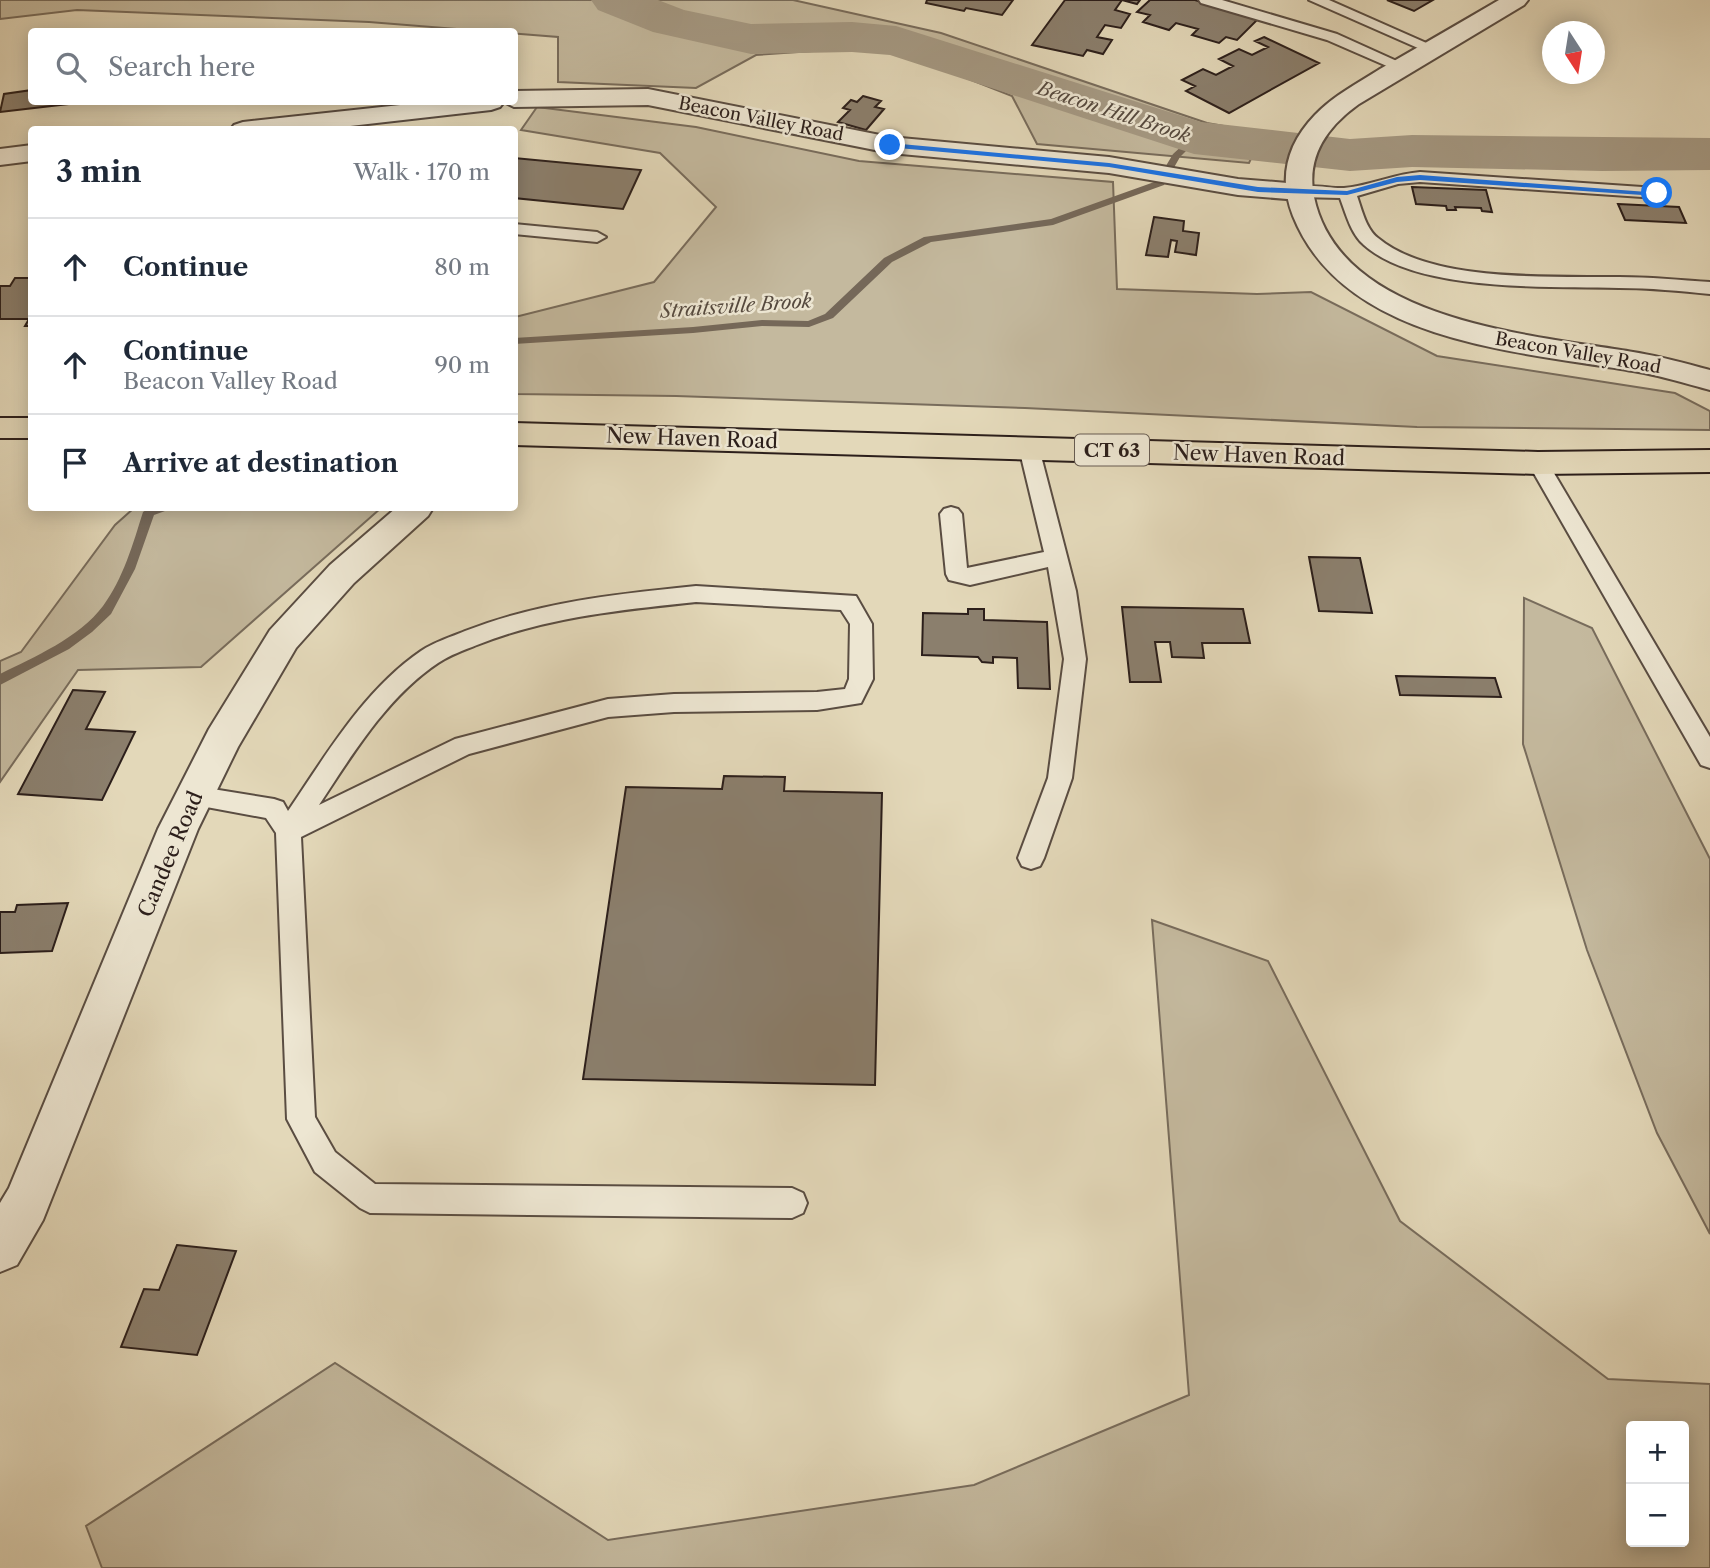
<!DOCTYPE html>
<meta charset="utf-8">
<style>
:root{--surface:#fff;--page:#f2f2f3;--text:#1f2937;--muted:#747a83;--line:#e0e1e3}
body{margin:0;font-family:"Libre Caslon Text",serif;background:var(--page);color:var(--text)}
.controls{position:absolute;right:21px;bottom:21px;display:grid;overflow:hidden;border-radius:7px;box-shadow:0 4px 18px #0003}
.controls button{width:63px;height:63px;display:grid;place-items:center;padding:0;border:0;border-bottom:2px solid var(--line);background:var(--surface);color:var(--text);font:35px sans-serif}
.compass{position:absolute;left:1542px;top:21px;width:63px;height:63px;border-radius:50%;background:var(--surface);box-shadow:0 4px 18px #0003;rotate:168deg}
.stop{position:absolute;width:21px;height:21px;margin:-16px;border:5px solid #1a73e8;border-radius:50%;background:#fff}
.stop.end{background:#1a73e8;border-color:#fff;box-shadow:0 2px 7px #0008}
.list{margin:0;padding:0;list-style:none}
h2{display:flex;justify-content:space-between;align-items:center;height:91px;margin:0;padding:0 28px;font-size:30px}
h2 small{font-size:23px;font-weight:400;color:var(--muted)}
.list li{display:grid;grid-template-columns:46px 1fr auto;gap:21px;align-items:center;box-sizing:border-box;height:98px;padding:0 28px;border-top:2px solid var(--line)}
.list b{display:block;font-size:26px;white-space:nowrap}
.list p{margin:0;font-size:23px;white-space:nowrap;color:var(--muted)}
.list em{font-size:23px;font-style:normal;color:var(--muted)}
.icon{flex:none;width:38px;height:38px;fill:none;stroke:currentColor;stroke-width:2;stroke-linecap:round;stroke-linejoin:round}
.map{position:relative;flex:none;width:1710px;height:1568px;overflow:hidden}
.search{position:absolute;background:var(--surface);box-shadow:0 4px 18px #0003;left:28px;top:28px;width:490px;height:77px;display:flex;align-items:center;gap:18px;box-sizing:border-box;padding:0 24px;border-radius:7px;color:var(--muted);font-size:26px}
.panel{position:absolute;background:var(--surface);box-shadow:0 4px 18px #0003;left:28px;top:126px;width:490px;height:385px;border-radius:7px}
.map>svg:first-child{display:block}
.green{fill:#c4b99e;stroke:#786c5c;stroke-width:2;fill-rule:evenodd}
.lines{fill:none;stroke-linecap:round;stroke-linejoin:round}
.stream{fill:#756859;fill-rule:evenodd}
.river{fill:#a59983;fill-rule:evenodd}
.building{fill:#8b7f6d;stroke:#2c1f1b;stroke-width:2}
.service-casing{stroke:#5a4d42;stroke-width:4}
.minor-casing{stroke:#5a4d42;stroke-width:4}
.tertiary-casing{stroke:#5a4d42;stroke-width:4}
.primary-casing{stroke:#2c1f1b;stroke-width:4}
.service{fill:#ede6d2;fill-rule:evenodd}
.minor{fill:#ede6d2;fill-rule:evenodd}
.tertiary{fill:#ede6d2;fill-rule:evenodd}
.primary{fill:#e3d8b9;fill-rule:evenodd}
.route{fill:#1a73e8}
.labels{text-anchor:middle;dominant-baseline:central;stroke-width:5;stroke-linejoin:round;paint-order:stroke}
.far-street-label{font-size:18px;fill:#2c1f1b;stroke:#ede6d2}
.far-water-label{font-size:19px;font-style:italic;fill:#564a3f;stroke:#ede6d2}
.shield{fill:#ede6d2;stroke:#665b52;stroke-width:2}
.shield-label{font-size:19px;font-weight:bold;fill:#2c1f1b}
.street-label{font-size:21px;fill:#2c1f1b;stroke:#ede6d2}
</style>
<div class="map">
<svg width="1710" height="1568" viewBox="0 0 1710 1568">
<rect width="100%" height="100%" fill="#e3d8b9"/>
<filter id="stains"><feTurbulence type="fractalNoise" baseFrequency=".00286" numOctaves="4"/><feColorMatrix values="0 0 0 0 .2 0 0 0 0 .09 0 0 0 0 .02 0 0 0 .5 -.17"/></filter>
<radialGradient id="worn" r=".72"><stop offset=".6" stop-color="#630" stop-opacity="0"/><stop offset="1" stop-color="#630" stop-opacity=".3"/></radialGradient>
<!-- green -->
<path class="green" d="M0,0h793l148,33 266,90 56,10 -14,30 -212,-19 -25,-48 -127,-50 -129,9 -60,33 -138,-6v-45l-189,-15 -292,-12 -77,9z
M537,107l159,20 163,34 254,21 4,107 140,5 54,-2 126,64 238,37 35,18v19l-293,-3 -392,-19 -349,-12 -161,-2v-77l139,-35 62,-75 -56,-54 -139,-23z
M134,508h247l-180,159 -123,3 -78,112v-121l21,-9 94,-127z
M1524,598l68,30 118,231v375l-53,-101 -70,-183 -64,-206z
M1152,920l116,41 132,260 208,158 102,5v184h-1608l-16,-42 249,-163 273,177 366,-55 215,-90zM1684,1426v116h-53v-116z"/>
<g class="lines">
<!-- stream -->
<path class="stream" d="M1194,135l5,3 -19,19 -16,28 -111,40 -122,17 -39,20 -59,56 -24,9 -47,-1 -69,7 -179,11v-6l179,-11 69,-7 46,1 17,-7 59,-56 40,-21 127,-18 106,-38 16,-27z
M149,508h18l-2,3 -11,4 -19,54 -24,45 -19,18 -23,17 -69,36v-11c34,-17 79,-36 103,-68 20,-27 30,-62 40,-94z"/>
<!-- river -->
<path class="river" d="M591,0h67l26,10 67,14 101,-2 44,4 305,96 149,17 62,-4 298,3v32l-108,1 -190,-4 -62,4 -156,-17 -304,-99 -38,-3 -101,2 -98,-22 -55,-22z"/>
</g>
<!-- building -->
<path class="building" d="M927,0h86l-11,15 -36,-7 -2,3 -38,-8z
M1065,0h75l-3,4 -15,-4 -7,10 15,4 -9,14 -16,-3 -8,12 15,3 -9,14 -16,-4 -4,6 -51,-11z
M1150,0h45l63,19 -21,21 -11,-3 -7,6 -27,-8 6,-6 -22,-6 -7,7 -26,-8 7,-7 -13,-3z
M1387,0h46l-19,11z
M1264,37l55,26 -90,50 -43,-22 9,-5 -13,-6 21,-11 13,6 17,-9 -14,-7 20,-10 13,6 16,-8 -13,-6z
M32,90v12h36v2l-68,8 4,-18z
M863,96l18,5 -6,6 9,2 -18,21 -28,-8 12,-12 -7,-2 8,-8 6,2z
M514,158l127,12 -18,39 -109,-11z
M1412,187l74,3 6,22 -10,-1 -1,-3 -26,-1 1,3h-9l-1,-4 -30,-2z
M1618,204l61,3 7,16 -61,-3z
M1154,217l30,4 -1,10 16,2 -3,22 -21,-3 2,-11 -6,-1 -3,17 -22,-2z
M15,278h17v48h-7l4,-7h-29v-33h10z
M1309,557l51,1 12,55 -53,-2z
M1122,607l121,2 7,34h-48l2,15 -32,-1 -2,-15h-15l6,40h-31z
M968,609h16v11l63,2 3,67 -32,-1 -1,-30 -24,-1v6l-11,-1 -4,-5 -56,-2 1,-42 45,1z
M1396,676l99,2 6,19 -101,-2z
M73,690l32,2 -19,37 49,3 -33,68 -84,-6z
M724,776l61,1 -1,14 98,2 -7,292 -292,-6 43,-292 96,2z
M68,903l-16,48 -52,2v-41h15l2,-7z
M177,1245l59,6 -39,104 -76,-8 23,-58 15,1z"/>
<g class="lines">
<defs>
<path id="service" d="M1199,0h23l115,34 73,33 -8,5 -6,-2 -69,-30 -126,-37z
M1309,0h20l111,49 -8,5 -5,-2z
M1420,172l237,16 9,5 -9,5 -237,-16 -22,2 -41,12c5,14 9,33 21,42 54,45 173,38 241,39 30,0 61,3 91,5v12c-30,-3 -60,-6 -91,-6 -69,-2 -201,5 -255,-43 -13,-11 -18,-31 -24,-47l-41,-1 -9,-5c11,-11 39,-3 54,-4 25,-2 50,-14 76,-16z
M514,224l83,8 9,5 -9,5 -83,-8z
M1029,441l7,2 3,5 37,143 10,68 -14,119 -28,80 -4,8 -9,3 -9,-3 -4,-8 30,-80 16,-119 -16,-92 -78,18 -21,-5 -3,-6 -6,-60 4,-5 7,-2 7,2 4,5 5,54 77,-16 -25,-104 3,-5z
M1538,456l7,2 165,279v31l-9,-3 -173,-302 3,-5z
M696,586l160,10 16,28 1,55 -12,24 -44,7 -143,2 -66,5 -139,37 -168,83 14,280 20,35 40,32 417,4 11,5 4,10 -4,10 -11,5 -422,-5 -10,-5 -45,-36 -28,-53 -11,-286 -10,-15 -81,-15 -3,-7 3,-7 9,-3 80,13 9,3 5,9c38,-56 76,-121 133,-160 13,-9 30,-14 44,-20 74,-29 152,-37 231,-45zM696,602l145,8 9,14 -1,55 -4,10 -28,3 -143,2 -66,5 -153,40 -136,66c33,-50 68,-108 119,-142 12,-8 26,-13 39,-18 70,-28 144,-35 219,-43z"/>
<path id="minor" d="M648,89l242,48 219,20 129,22 61,5 10,2 3,6 -3,6 -10,2 -61,-5 -129,-22 -219,-20 -242,-48 -134,2 -10,-5 -4,5 -9,3 -176,20h-85l4,-5 9,-3 185,-20h86v-11z
M32,145v16l-32,4v-16z"/>
<path id="tertiary" d="M1499,0h29l-4,5 -165,99c-32,23 -53,52 -45,93 26,125 219,138 319,155 26,4 51,11 77,18v20c-26,-7 -51,-15 -77,-19 -115,-20 -289,-28 -340,-155 -15,-38 -6,-72 22,-101 18,-19 43,-32 65,-46 40,-23 80,-46 119,-69z
M396,508h37l-5,8 -74,67 -58,65 -58,99 -40,82 -155,391 -26,45 -17,7v-69l9,-15 149,-359 51,-100 61,-99 60,-65z"/>
<path id="primary" d="M0,418h32v20h-32z
M514,423l1024,29 172,-2v22l-172,2 -1024,-29z"/>
</defs>
<!-- service casing -->
<use href="#service" class="service-casing"/>
<!-- minor casing -->
<use href="#minor" class="minor-casing"/>
<!-- tertiary casing -->
<use href="#tertiary" class="tertiary-casing"/>
<!-- primary casing -->
<use href="#primary" class="primary-casing"/>
<!-- service -->
<use href="#service" class="service"/>
<!-- minor -->
<use href="#minor" class="minor"/>
<!-- tertiary -->
<use href="#tertiary" class="tertiary"/>
<!-- primary -->
<use href="#primary" class="primary"/>
</g>
<!-- route -->
<path class="route" d="M890,143l219,20 149,24 89,4 50,-14 23,-2 241,18 -4,3 -237,-16 -23,2 -50,13 -89,-3 -149,-25 -222,-20z"/>
<g class="labels">
<!-- far-street labels -->
<g class="far-street-label">
<text transform="translate(761 119) rotate(11)">Beacon Valley Road</text>
<text transform="translate(1578 353) rotate(10)">Beacon Valley Road</text>
</g>
<!-- far-water labels -->
<g class="far-water-label">
<text transform="translate(1114 112) rotate(18)">Beacon Hill Brook</text>
<text transform="translate(736 306) rotate(-4)">Straitsville Brook</text>
</g>
<!-- shield labels -->
<rect class="shield" x="1075" y="434.5" width="74" height="31" rx="5"/>
<g class="shield-label">
<text x="1112" y="450">CT 63</text>
</g>
<!-- street labels -->
<g class="street-label">
<text transform="translate(692 438) rotate(2)">New Haven Road</text>
<text transform="translate(1259 455) rotate(2)">New Haven Road</text>
<text transform="translate(170 854) rotate(-67)">Candee Road</text>
</g>
</g>
<rect width="100%" height="100%" filter="url(#stains)"/>
<rect width="100%" height="100%" fill="url(#worn)"/>
</svg>
<div class="controls">
<button>+</button>
<button>−</button>
</div>
<svg class="compass" viewBox="-18 -18 36 36"><path d="M0-13l5 13h-10z" fill="#e53935"/><path d="M0 13l5-13h-10z" fill="#747a83"/></svg>
<div class="stop" style="left:1657px;top:193px"></div>
<div class="stop end" style="left:890px;top:145px"></div>
<div class="search"><svg class="icon" aria-label="search" viewBox="0 0 24 24"><circle cx="10" cy="10" r="6"/><path d="M15 15l6 6"/></svg>Search here</div>
<section class="panel">
<h2>3 min<small>Walk · 170 m</small></h2>
<ul class="list">
<li><svg class="icon" aria-label="ahead" viewBox="0 0 24 24"><path d="M12 20V5M6 11l6-6 6 6"/></svg><div><b>Continue</b></div><em>80 m</em></li>
<li><svg class="icon" aria-label="ahead" viewBox="0 0 24 24"><path d="M12 20V5M6 11l6-6 6 6"/></svg><div><b>Continue</b><p>Beacon Valley Road</p></div><em>90 m</em></li>
<li><svg class="icon" aria-label="arrive" viewBox="0 0 24 24"><path d="M6 21V4h12l-3 4 3 4H6"/></svg><div><b>Arrive at destination</b></div></li>
</ul>
</section>
</div>
